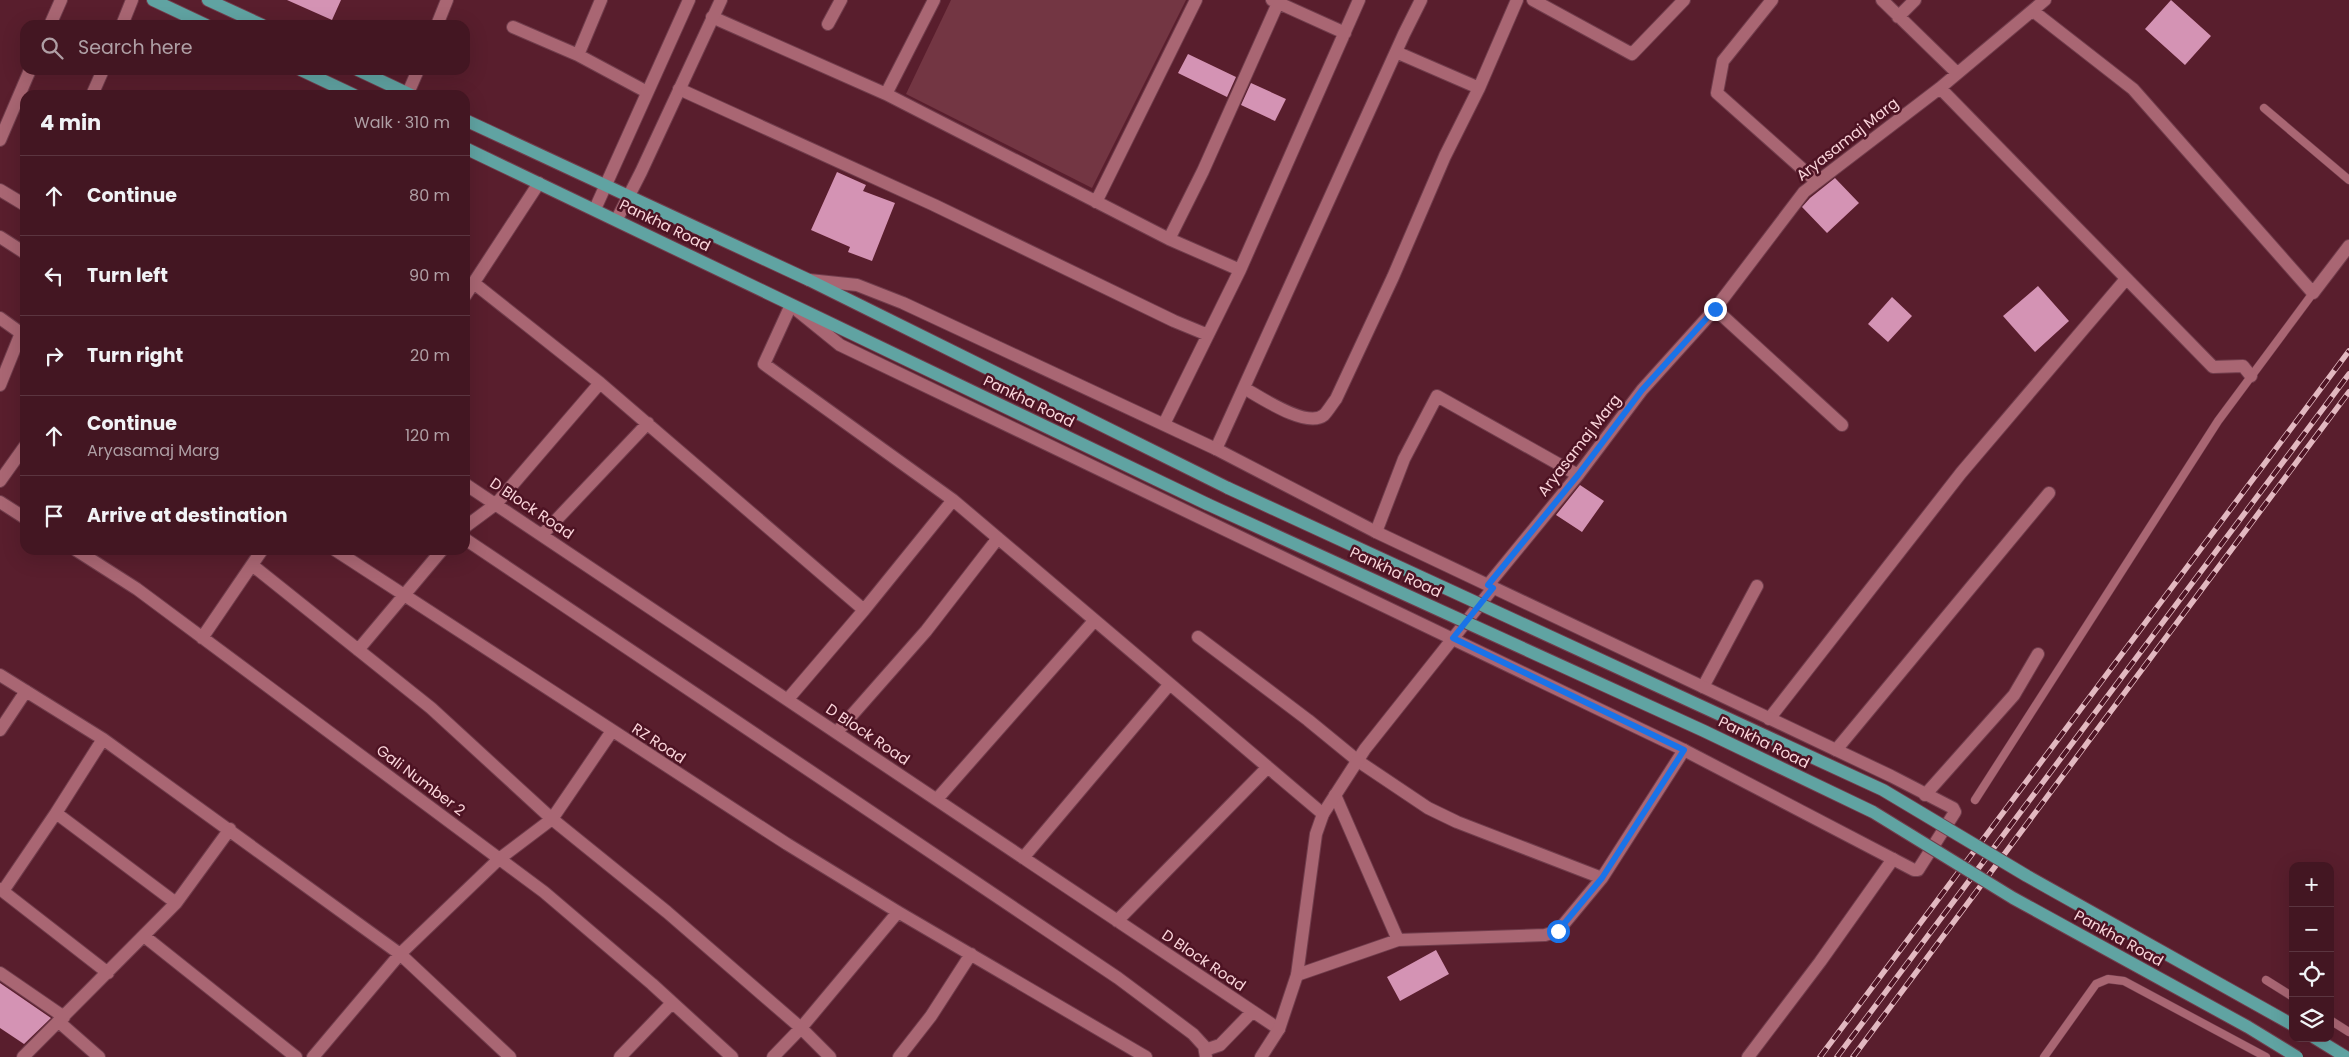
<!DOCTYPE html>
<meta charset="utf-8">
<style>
:root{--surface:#431622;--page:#4d232f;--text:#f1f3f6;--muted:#af9fa5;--line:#5b3540}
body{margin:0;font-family:Poppins,sans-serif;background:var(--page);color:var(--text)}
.controls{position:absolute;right:15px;bottom:15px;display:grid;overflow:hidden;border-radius:10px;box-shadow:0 5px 20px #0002}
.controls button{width:45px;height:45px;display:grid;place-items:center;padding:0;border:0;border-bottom:1px solid var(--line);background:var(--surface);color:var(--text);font:25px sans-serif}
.stop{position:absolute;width:15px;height:15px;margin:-11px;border:4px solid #1a73e8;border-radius:50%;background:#fff}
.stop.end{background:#1a73e8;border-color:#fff;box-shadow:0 1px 5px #0008}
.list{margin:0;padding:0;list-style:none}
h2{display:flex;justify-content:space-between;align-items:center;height:65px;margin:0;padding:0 20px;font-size:21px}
h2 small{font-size:16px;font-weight:400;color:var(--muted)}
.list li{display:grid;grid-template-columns:32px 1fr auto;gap:15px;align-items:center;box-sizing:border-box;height:80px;padding:0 20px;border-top:1px solid var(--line)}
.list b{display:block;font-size:19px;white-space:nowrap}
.list p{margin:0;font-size:16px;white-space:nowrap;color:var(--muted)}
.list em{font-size:16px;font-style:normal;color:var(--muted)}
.icon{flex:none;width:28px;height:28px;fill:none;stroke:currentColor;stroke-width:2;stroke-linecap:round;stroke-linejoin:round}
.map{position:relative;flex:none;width:2349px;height:1057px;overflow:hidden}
.search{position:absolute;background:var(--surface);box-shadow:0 5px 20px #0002;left:20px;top:20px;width:450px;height:55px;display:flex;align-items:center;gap:12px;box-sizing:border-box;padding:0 18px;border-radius:15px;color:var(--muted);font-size:19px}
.panel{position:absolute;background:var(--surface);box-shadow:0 5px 20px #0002;left:20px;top:90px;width:450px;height:465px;border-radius:15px}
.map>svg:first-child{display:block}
.green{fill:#733643}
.building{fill:#d493b4}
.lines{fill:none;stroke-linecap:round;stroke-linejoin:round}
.service-casing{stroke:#713d4c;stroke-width:9}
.minor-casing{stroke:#713d4c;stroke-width:14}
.tertiary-casing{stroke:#713d4c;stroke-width:14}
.primary-casing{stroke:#713d4c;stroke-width:14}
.service{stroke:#a96673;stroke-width:8}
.minor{stroke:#a96673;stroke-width:12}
.tertiary{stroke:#a96673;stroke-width:12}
.primary{stroke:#60a3a2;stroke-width:12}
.rail-casing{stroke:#e2b8c0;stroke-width:5.5}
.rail{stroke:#4d1323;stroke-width:4;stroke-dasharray:11;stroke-linecap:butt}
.primary-bridge-casing{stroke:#713d4c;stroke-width:14;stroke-linecap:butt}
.primary-bridge{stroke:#60a3a2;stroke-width:12}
.route{stroke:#1a73e8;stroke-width:6}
.labels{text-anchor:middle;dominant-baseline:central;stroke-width:5;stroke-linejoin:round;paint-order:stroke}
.street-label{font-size:15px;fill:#fbd5db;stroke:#4d1323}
</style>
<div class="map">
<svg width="2349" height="1057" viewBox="0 0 2349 1057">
<rect width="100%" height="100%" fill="#591e2d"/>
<!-- green -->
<path class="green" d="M951,0h235l-94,188 -186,-94z"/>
<!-- building -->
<path class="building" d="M287,0h54l-9,20z
M2171,0l40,36 -26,29 -40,-36z
M1188,54l48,23 -9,20 -49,-24z
M1251,83l35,16 -11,22 -34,-16z
M837,172l29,13 -3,6 32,12 -23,58 -24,-9 2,-5 -39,-17z
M1835,178l24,25 -32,30 -25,-26 8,-9z
M2038,286l31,35 -34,31 -32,-36z
M1892,297l20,19 -24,26 -20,-18z
M1580,485l24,16 -22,31 -26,-17z
M1436,950l13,24 -49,27 -13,-24z
M0,983l51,35 -27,26 -24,-16z"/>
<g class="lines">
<defs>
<path id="service" d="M2264,108l85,72
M1975,800l243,-379 95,-128
M2266,980l27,17
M2330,1020l19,12
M2044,1057l52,-73 12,-5 16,2 142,76"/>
<path id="minor" d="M1272,0l73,33
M1533,0l99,54 52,-54
M1772,0l-49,61 -6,32 100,89
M1882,0l75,73
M2033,11l100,78 180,204 36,-47
M712,17l174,77 283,145 71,31
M1898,17l17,-17
M828,24l13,-24
M50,25l11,-25
M122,25l10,-25
M437,25l10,-25
M513,27l65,28 69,37
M1396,52l83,36
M578,55l23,-55
M1940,88l273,279 30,-1 8,10
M679,89l255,116 240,116 34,14
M408,93l10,-23
M886,94l48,-94
M92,95l11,-25
M0,140l30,-70
M0,190l25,15
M1096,202l100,-202
M1169,239l34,-68 75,-168
M475,284l125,99 264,227 -76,89
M465,296l74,-113
M791,305l-27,59 189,136 -89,110
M1715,309l127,116
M0,318l25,18
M0,385l21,-52
M1244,388c16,9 63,41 80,27 4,-4 8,-11 12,-16l57,-122 52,-121 34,-68 38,-88
M1164,424l76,-154 119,-270
M1216,449l188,-415 17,-34
M0,481l25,-35
M465,484l814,545
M953,500l370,314
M0,502l25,16
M465,527l31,-23 104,-121
M1376,532l28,-73 33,-63 141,79
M542,535l106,-112
M76,550l61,39 407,303 108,92 80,73
M335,550l452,294 111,68 248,145
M252,565l179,143 121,111 115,93 134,116 29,29
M1488,585l90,-110 64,-85 73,-81 89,-117 136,-104 105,-88
M1198,637l110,83 50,41 70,47 29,14 145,56
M202,638l60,-88
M358,650l84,-100
M0,675l103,64 297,215 110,103
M1703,687l54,-101
M1769,719l192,-246 165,-194
M0,730l26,-39
M837,732l89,-101 72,-93
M1836,750l213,-257
M1335,795l63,145
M1925,795l89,-100 24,-41
M937,799l157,-178
M56,813l120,90
M1023,858l146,-173
M0,889l108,84
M3,891l53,-78 47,-74
M1117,921l150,-153
M144,936l152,121
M0,973l64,44
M1297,975l101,-35 147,-5 13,-4 44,-53 82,-128
M59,1022l40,35
M1205,1050l15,-5 32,-33
M23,1057l153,-154 54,-74
M313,1057l87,-103 99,-95 53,-40 60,-88
M620,1057l52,-54
M773,1057l28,-29 97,-116
M899,1057l32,-41 40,-62
M1748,1057l72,-95 73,-103"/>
<path id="tertiary" d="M595,209l94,-209
M617,219l24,-47 80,-172
M0,237l25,16
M798,311l42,34 844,405 230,120h4l37,-58 -2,-4 -62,-32 -515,-244 -160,-83 -313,-146 -46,-18 -48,-5
M465,539l653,439 75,56 11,12 2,11
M1261,1057l18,-28 18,-54 19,-141 7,-20 42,-65 128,-161"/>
<path id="primary" d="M153,0l53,25
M208,0l54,25
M301,70l53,25
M358,70l53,25
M465,120l344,160 419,208
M465,148l742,356
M2315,1038l31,19"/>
</defs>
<!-- service casing -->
<use href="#service" class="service-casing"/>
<!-- minor casing -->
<use href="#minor" class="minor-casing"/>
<!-- tertiary casing -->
<use href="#tertiary" class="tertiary-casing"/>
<!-- primary casing -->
<use href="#primary" class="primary-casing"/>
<!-- service -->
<use href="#service" class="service"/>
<!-- minor -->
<use href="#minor" class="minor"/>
<!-- tertiary -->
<use href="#tertiary" class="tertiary"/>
<!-- primary -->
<use href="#primary" class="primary"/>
<defs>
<path id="rail" d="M1820,1057l529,-706
M1837,1057l512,-683
M1853,1057l496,-665"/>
</defs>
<!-- rail casing -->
<use href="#rail" class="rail-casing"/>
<!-- rail -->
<use href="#rail" class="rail"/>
<defs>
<path id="primary-bridge" d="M1228,488l655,302 144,86 266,149
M1207,504l497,227 169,81 140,86 235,129 49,30"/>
</defs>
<!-- primary-bridge casing -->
<use href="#primary-bridge" class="primary-bridge-casing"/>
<!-- primary-bridge -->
<use href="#primary-bridge" class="primary-bridge"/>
</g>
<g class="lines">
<!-- route -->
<path class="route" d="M1558,931l44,-53 82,-128 -231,-112 40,-50 -5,-3 90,-110 64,-85 73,-81"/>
</g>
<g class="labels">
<!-- street labels -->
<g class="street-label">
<text transform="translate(1847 139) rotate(-38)">Aryasamaj Marg</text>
<text transform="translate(665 225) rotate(26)">Pankha Road</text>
<text transform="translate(1029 401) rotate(26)">Pankha Road</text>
<text transform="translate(1579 445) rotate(-52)">Aryasamaj Marg</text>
<text transform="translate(532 508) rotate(34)">D Block Road</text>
<text transform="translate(1396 572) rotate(25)">Pankha Road</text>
<text transform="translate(868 734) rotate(34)">D Block Road</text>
<text transform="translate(1764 742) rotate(26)">Pankha Road</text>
<text transform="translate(659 743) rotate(33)">RZ Road</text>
<text transform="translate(421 780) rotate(37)">Gali Number 2</text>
<text transform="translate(2119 938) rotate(29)">Pankha Road</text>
<text transform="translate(1204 960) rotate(34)">D Block Road</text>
</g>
</g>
</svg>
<div class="controls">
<button>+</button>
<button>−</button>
<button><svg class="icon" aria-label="locate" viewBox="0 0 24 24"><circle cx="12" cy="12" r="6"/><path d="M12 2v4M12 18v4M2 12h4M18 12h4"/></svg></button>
<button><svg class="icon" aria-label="layers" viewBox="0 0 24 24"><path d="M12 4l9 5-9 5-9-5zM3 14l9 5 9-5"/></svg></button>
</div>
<div class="stop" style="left:1558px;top:931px"></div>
<div class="stop end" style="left:1715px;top:309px"></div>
<div class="search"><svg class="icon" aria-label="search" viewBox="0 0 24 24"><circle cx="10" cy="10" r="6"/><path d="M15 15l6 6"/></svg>Search here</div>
<section class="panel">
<h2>4 min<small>Walk · 310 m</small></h2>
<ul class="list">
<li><svg class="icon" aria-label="ahead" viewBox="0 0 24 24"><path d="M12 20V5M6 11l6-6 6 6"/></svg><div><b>Continue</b></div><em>80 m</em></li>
<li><svg class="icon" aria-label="left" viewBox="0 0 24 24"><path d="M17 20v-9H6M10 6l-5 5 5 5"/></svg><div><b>Turn left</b></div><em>90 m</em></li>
<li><svg class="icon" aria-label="right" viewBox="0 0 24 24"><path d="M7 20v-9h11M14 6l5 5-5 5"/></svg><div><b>Turn right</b></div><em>20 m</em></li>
<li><svg class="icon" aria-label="ahead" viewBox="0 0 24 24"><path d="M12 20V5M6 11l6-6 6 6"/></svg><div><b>Continue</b><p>Aryasamaj Marg</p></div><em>120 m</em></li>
<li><svg class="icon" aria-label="arrive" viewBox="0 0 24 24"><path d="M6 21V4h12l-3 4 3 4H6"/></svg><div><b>Arrive at destination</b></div></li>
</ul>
</section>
</div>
